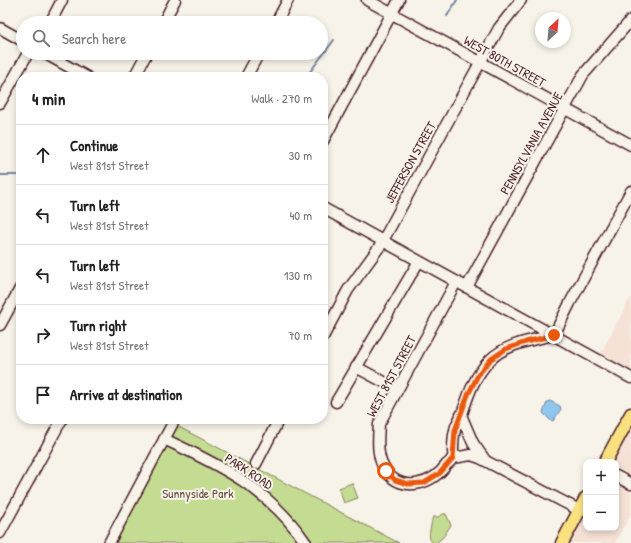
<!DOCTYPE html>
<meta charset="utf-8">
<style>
:root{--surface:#fff;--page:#f6f6f6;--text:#222;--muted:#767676;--line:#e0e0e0}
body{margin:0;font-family:"Patrick Hand",sans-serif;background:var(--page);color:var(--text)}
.controls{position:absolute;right:12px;bottom:12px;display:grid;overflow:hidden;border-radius:8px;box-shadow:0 2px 6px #0003}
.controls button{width:36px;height:36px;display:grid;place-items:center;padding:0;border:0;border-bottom:1px solid var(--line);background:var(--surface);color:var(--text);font:20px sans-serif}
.compass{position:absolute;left:535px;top:12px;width:36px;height:36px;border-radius:50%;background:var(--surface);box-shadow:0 2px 6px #0003;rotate:26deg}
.stop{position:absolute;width:12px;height:12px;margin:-9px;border:3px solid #ea580c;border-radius:50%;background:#fff}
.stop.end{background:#ea580c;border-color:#fff;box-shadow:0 1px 4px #0008}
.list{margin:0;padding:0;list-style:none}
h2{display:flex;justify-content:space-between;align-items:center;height:52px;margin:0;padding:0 16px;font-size:17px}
h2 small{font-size:13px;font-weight:400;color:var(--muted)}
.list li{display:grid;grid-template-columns:26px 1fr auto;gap:12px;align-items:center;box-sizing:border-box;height:60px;padding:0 16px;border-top:1px solid var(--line)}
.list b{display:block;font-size:15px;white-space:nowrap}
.list p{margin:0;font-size:13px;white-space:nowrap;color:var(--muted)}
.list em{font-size:13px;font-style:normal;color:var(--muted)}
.icon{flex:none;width:22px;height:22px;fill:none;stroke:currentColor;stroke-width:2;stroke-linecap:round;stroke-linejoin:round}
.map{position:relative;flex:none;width:631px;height:543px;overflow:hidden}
.search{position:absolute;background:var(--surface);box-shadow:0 2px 6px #0003;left:16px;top:16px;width:312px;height:44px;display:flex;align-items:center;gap:10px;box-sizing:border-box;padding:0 14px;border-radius:22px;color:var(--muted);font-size:15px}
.panel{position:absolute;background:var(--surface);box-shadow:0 2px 6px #0003;left:16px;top:72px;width:312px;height:352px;border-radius:16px}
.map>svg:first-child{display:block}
.built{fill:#f5e1d5}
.green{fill:#c4dc91;stroke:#877e5e}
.water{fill:#90c7ef;stroke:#7484a1}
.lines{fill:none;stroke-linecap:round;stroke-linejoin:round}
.stream{stroke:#7484a1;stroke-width:2}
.minor-casing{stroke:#4a1f2b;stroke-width:13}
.major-casing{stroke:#4a1f2b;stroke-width:15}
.minor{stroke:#f7f3e8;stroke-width:10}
.major{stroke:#fae180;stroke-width:12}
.route{stroke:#ea580c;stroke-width:5}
.labels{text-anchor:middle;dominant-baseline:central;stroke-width:4;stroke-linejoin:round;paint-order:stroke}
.street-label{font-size:13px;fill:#4a1f2b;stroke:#f7f3e8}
.park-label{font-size:13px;fill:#684e44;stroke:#f7f3e8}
</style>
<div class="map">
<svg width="631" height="543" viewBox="0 0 631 543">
<rect width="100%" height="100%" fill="#f7f3e8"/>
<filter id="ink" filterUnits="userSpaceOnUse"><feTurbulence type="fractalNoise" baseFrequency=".025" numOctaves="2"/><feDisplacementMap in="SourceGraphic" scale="8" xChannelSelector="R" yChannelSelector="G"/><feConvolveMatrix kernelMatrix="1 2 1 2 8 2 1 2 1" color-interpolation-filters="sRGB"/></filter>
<g filter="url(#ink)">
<!-- built -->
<path class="built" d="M631,297v77l-32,-17z
M631,424v89l-16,30h-48l19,-35v20h30v-66h-5z"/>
<!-- green -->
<path class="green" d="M177,426l222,117h-285z
M352,483l6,15 -14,5 -5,-15z
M443,514h3l5,11 -8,12 -7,6c-11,-1 -5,-15 -4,-23l1,-3h5z"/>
<!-- water -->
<path class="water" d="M550,401l10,5 1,3 -8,12 -3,-1 -7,-7 4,-11z"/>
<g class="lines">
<!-- stream -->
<path class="stream" d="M447,16l10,-16
M306,77l28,-37
M0,175h21"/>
<defs>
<path id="minor" d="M367,0l264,145
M50,23l12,-23
M163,23l12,-23
M276,23l12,-23
M0,28l23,13
M44,53l43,24
M134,77l13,-24
M246,77l13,-24
M0,103l28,-50
M323,141l76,-141
M323,208l308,170
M456,282l-77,142c-1,15 -3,34 7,47 16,23 47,13 61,-7 2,-1 5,-5 6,-7 1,-1 0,-4 0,-6 0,-6 0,-14 2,-21 1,-6 5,-11 7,-16 7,-21 12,-37 28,-54 15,-16 43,-20 64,-25l16,-32 61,-112
M467,287l116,-212 48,-55
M0,325l21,-38
M323,337l25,-47 32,-44 119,-218 22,-28
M356,367l41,22
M336,402l83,-141
M461,415l12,28 12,17
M164,439c58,27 105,50 142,104
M453,458l18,-3 9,3 99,52
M256,464l23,-45
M616,476l15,8
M0,533l62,-114
M109,543l66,-124"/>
<path id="major" d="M605,462l26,-48
M562,543l24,-45"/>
</defs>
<!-- minor casing -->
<use href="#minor" class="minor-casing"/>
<!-- major casing -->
<use href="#major" class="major-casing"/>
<!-- minor -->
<use href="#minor" class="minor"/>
<!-- major -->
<use href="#major" class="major"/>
</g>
</g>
<g class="lines" filter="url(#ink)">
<!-- route -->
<path class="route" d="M386,471l9,9 13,4 16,-1 16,-10 13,-15 2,-28 13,-35 10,-20 13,-16 15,-10 20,-7 28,-7"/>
</g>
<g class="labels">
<!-- street labels -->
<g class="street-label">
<text transform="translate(505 61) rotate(29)">WEST 80TH STREET</text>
<text transform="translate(531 143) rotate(-61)">PENNSYLVANIA AVENUE</text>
<text transform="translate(410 162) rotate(-61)">JEFFERSON STREET</text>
<text transform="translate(391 376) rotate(-62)">WEST 81ST STREET</text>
<text transform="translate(249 471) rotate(33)">PARK ROAD</text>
</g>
<!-- park labels -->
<g class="park-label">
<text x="198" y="493">Sunnyside Park</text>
</g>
</g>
</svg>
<div class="controls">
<button>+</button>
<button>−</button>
</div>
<svg class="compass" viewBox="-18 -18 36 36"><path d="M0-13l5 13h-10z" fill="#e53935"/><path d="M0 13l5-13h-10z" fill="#767676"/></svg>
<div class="stop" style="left:386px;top:471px"></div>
<div class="stop end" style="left:554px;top:335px"></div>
<div class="search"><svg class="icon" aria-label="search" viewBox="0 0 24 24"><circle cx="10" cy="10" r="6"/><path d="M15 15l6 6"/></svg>Search here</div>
<section class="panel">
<h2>4 min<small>Walk · 270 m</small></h2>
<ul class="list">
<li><svg class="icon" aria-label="ahead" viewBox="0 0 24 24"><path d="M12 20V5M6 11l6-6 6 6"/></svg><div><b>Continue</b><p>West 81st Street</p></div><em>30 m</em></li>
<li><svg class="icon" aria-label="left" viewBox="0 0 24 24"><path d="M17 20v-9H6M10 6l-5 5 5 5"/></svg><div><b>Turn left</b><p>West 81st Street</p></div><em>40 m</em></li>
<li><svg class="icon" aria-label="left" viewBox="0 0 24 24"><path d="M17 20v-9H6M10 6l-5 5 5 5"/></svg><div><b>Turn left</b><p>West 81st Street</p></div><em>130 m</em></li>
<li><svg class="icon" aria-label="right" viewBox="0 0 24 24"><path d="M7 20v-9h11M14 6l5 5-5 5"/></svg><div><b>Turn right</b><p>West 81st Street</p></div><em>70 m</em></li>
<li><svg class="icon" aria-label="arrive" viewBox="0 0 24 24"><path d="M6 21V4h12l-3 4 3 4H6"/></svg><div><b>Arrive at destination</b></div></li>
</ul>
</section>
</div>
